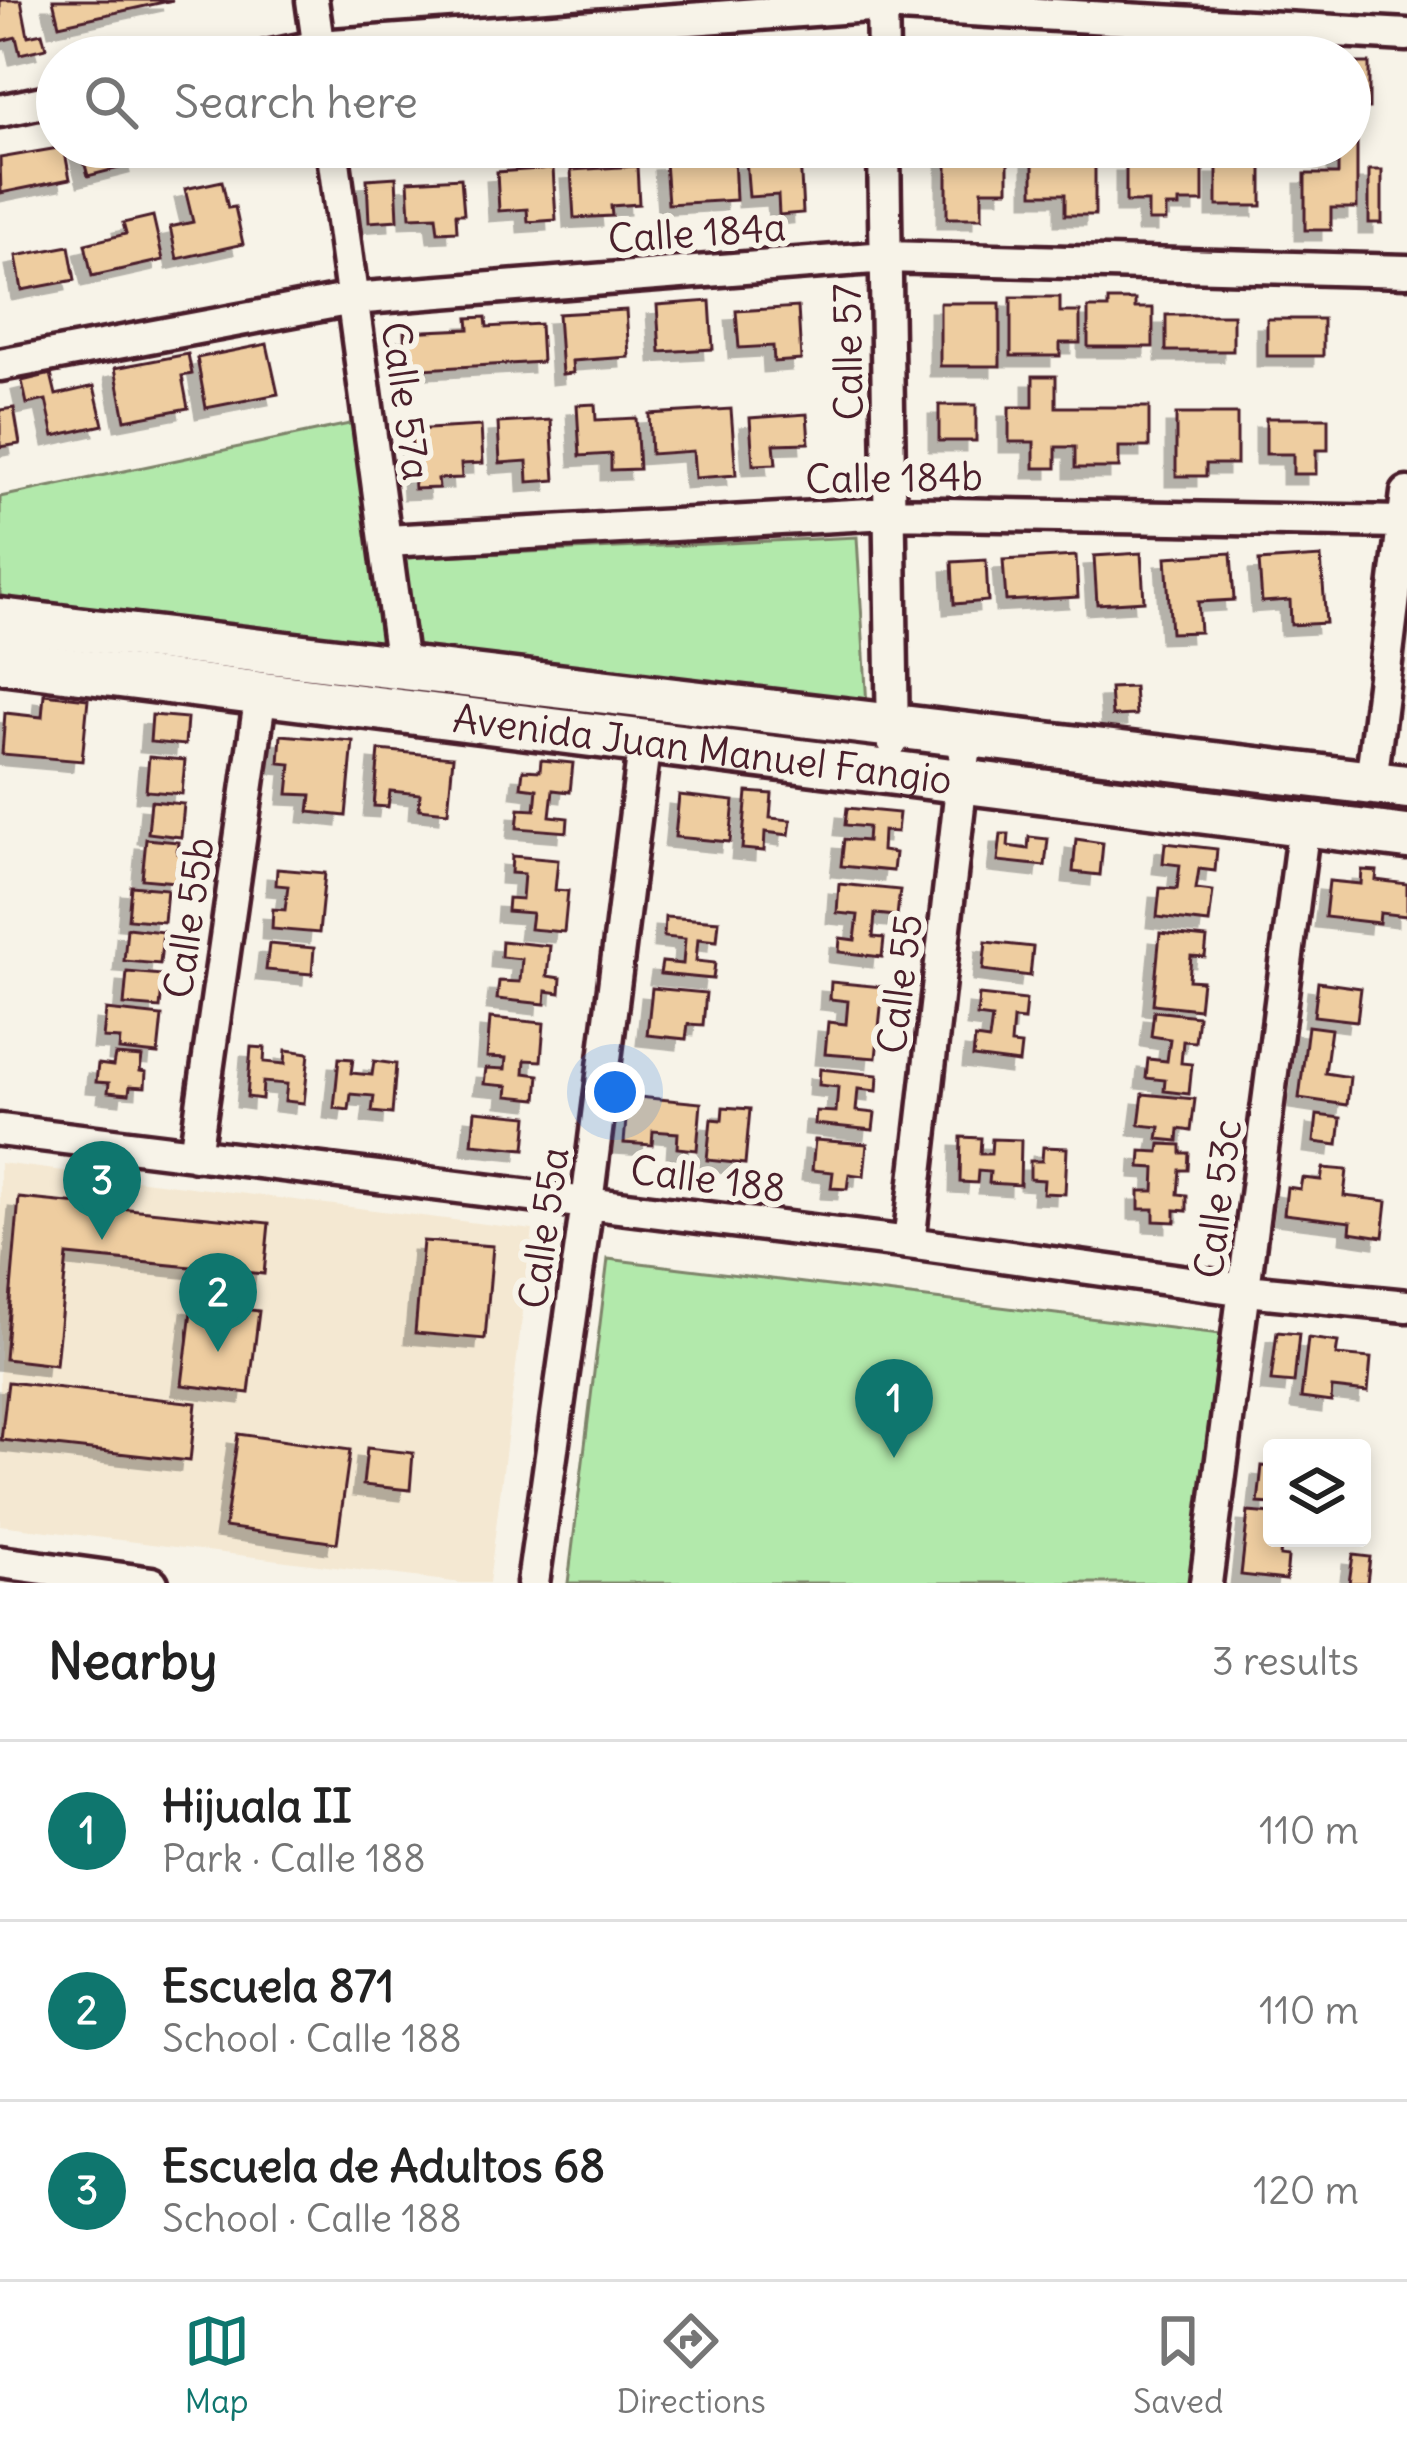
<!DOCTYPE html>
<meta charset="utf-8">
<style>
:root{--surface:#fff;--page:#f2f2f2;--text:#222;--muted:#767676;--line:#e0e0e0;--accent:#0f766e}
body{margin:0;font-family:Delius,sans-serif;background:var(--page);color:var(--text)}
.controls{position:absolute;right:36px;bottom:36px;display:grid;overflow:hidden;border-radius:12px;box-shadow:0 6px 18px #0003}
.controls button{width:108px;height:108px;display:grid;place-items:center;padding:0;border:0;border-bottom:3px solid var(--line);background:var(--surface);color:var(--text);font:60px sans-serif}
.you{position:absolute;left:615px;top:1092px;width:42px;height:42px;margin:-30px;border:9px solid #fff;border-radius:50%;background:#1a73e8;box-shadow:0 0 0 18px #1a73e833}
.badge{display:grid;place-items:center;width:78px;height:78px;border-radius:50%;background:var(--accent);color:#fff;font-size:39px;font-weight:700}
.pin{position:absolute;translate:-50% -99px;filter:drop-shadow(0 3px 6px #0008)}
.pin::after{content:'';position:absolute;top:63px;width:42px;height:36px;background:inherit;clip-path:polygon(0 0,100% 0,50% 100%)}
.list{margin:0;padding:0;list-style:none}
h2{display:flex;justify-content:space-between;align-items:center;height:156px;margin:0;padding:0 48px;font-size:51px}
h2 small{font-size:39px;font-weight:400;color:var(--muted)}
.list li{display:grid;grid-template-columns:78px 1fr auto;gap:36px;align-items:center;box-sizing:border-box;height:180px;padding:0 48px;border-top:3px solid var(--line)}
.list b{display:block;font-size:45px;white-space:nowrap}
.list p{margin:0;font-size:39px;white-space:nowrap;color:var(--muted)}
.list em{font-size:39px;font-style:normal;color:var(--muted)}
.icon{flex:none;width:66px;height:66px;fill:none;stroke:currentColor;stroke-width:2;stroke-linecap:round;stroke-linejoin:round}
.map{position:relative;flex:none;width:1407px;height:1583px;overflow:hidden}
.search{position:absolute;background:var(--surface);box-shadow:0 6px 18px #0003;left:36px;right:36px;top:36px;height:132px;display:flex;align-items:center;gap:30px;box-sizing:border-box;padding:0 42px;border-radius:66px;color:var(--muted);font-size:45px}
.sheet{height:696px;background:var(--surface)}
nav{display:flex;justify-content:space-around;align-items:center;box-sizing:border-box;height:168px;border-top:3px solid var(--line);background:var(--surface);font-size:33px;color:var(--muted)}
nav a{display:grid;justify-items:center;gap:6px}
nav .on{color:var(--accent)}
.map>svg:first-child{display:block}
.built{fill:#f4e8d2}
.green{fill:#b2e9ab;stroke:#7e846b;stroke-width:3}
.building{fill:#eecda0;stroke:#4a1f2b;stroke-width:3;filter:url(#shadow)}
.lines{fill:none;stroke-linecap:round;stroke-linejoin:round}
.street-casing{stroke:#4a1f2b;stroke-width:39}
.secondary-casing{stroke:#4a1f2b;stroke-width:51}
.street{stroke:#f7f3e8;stroke-width:30}
.secondary{stroke:#f7f3e8;stroke-width:42}
.labels{text-anchor:middle;dominant-baseline:central;stroke-width:12;stroke-linejoin:round;paint-order:stroke}
.street-label{font-size:39px;fill:#4a1f2b;stroke:#f7f3e8}
</style>
<div class="map">
<svg width="1407" height="1583" viewBox="0 0 1407 1583">
<defs>
<filter id="shadow"><feDropShadow dx="-10" dy="10" stdDeviation="0" flood-color="#0004"/></filter>
</defs>
<rect width="100%" height="100%" fill="#f7f3e8"/>
<filter id="ink" filterUnits="userSpaceOnUse"><feTurbulence type="fractalNoise" baseFrequency=".00833" numOctaves="2"/><feDisplacementMap in="SourceGraphic" scale="24" xChannelSelector="R" yChannelSelector="G"/><feConvolveMatrix kernelMatrix="1 2 1 2 8 2 1 2 1" color-interpolation-filters="sRGB"/></filter>
<g filter="url(#ink)">
<!-- built -->
<path class="built" d="M0,1163l533,67 -44,353h-27l-462,-58z"/>
<!-- green -->
<path class="green" d="M354,423l35,233 -389,-45v-114z
M857,537l10,169 -458,-48 -15,-100z
M608,1259l612,75 -31,249h-621z"/>
<!-- building -->
<path class="building" d="M0,0h21l7,36 14,-3 4,15 -26,6 -4,-17 -16,4z
M53,0h120l-114,25z
M1021,45h76v12h-76z
M1350,63h19v45h-19z
M1350,127h7v81h-26v22h-26v-56h33v-27h12z
M64,147l6,32 -69,14 -1,-35z
M80,147h55l4,16 -51,13z
M947,147h35v7h26v36h-26v28h-35z
M734,157l2,43 -68,4 -3,-43z
M800,157l3,56 -24,2 -1,-20 -29,2 -3,-38z
M1033,157h62v58h-30v-21h-32z
M1126,162h77v40h-24v5h-13v14h-18v-19h-22z
M1217,165h45v41h-45z
M637,166l2,38 -28,2 1,10 -38,2 -3,-48z
M553,168l3,52 -28,2 -1,-13 -28,2 -2,-39z
M1369,170h13v53h-13z
M396,177l2,43 -29,2 -2,-43z
M461,178l3,36h-8l1,17 -19,1 -2,-16 -26,1 -2,-36z
M222,181l6,27 7,-1 8,37 -66,15 -7,-32 23,-5 -8,-33z
M153,216l10,44 -71,16 -7,-32 41,-10 -3,-11z
M69,246l6,34 -53,10 -6,-34z
M1011,297h49v15h20v31h-20v13h-49z
M1108,300h27v8h18v39h-65v-39h20z
M710,301l3,48 -53,3 -3,-47z
M940,303h60v63h-60z
M798,307l3,53 -27,2 -1,-16 -34,2 -3,-37z
M626,310l3,47 -57,4 1,12 -11,1 -4,-60z
M1166,315h67v36h-67z
M486,317l1,10 53,-3 2,38 -136,8 -2,-38 65,-3 -1,-11z
M1267,319h56v37h-56z
M267,344l11,50 -72,14 -9,-50z
M188,354l4,20 -10,2 6,32 -63,12 -10,-52z
M51,374l5,21 38,-9 9,39 -49,11 -8,-36 -19,4 -5,-23z
M1033,376h23v31h93v40h-30v21h-44v-21h-19v21h-22v-26h-25v-35h24z
M595,404l1,16 40,-2 3,51 -28,1v-16l-31,2 -3,-51z
M939,405h37v36h-37z
M14,408l6,36 -20,3v-37z
M731,409l5,66 -41,3 -2,-27 -42,3 -2,-40z
M807,414l2,29 -35,1 2,20 -23,1 -3,-47z
M1176,414h61v50h-31v12h-30z
M1266,418h62v32h-12v24h-23v-20h-27z
M551,420l4,60 -27,2 -1,-21 -27,2 -2,-40z
M481,426l2,37 -22,1 1,14 -24,1 1,9 -25,1 -3,-59z
M1141,553l3,48 -47,3 -3,-48z
M1231,553l3,47 -36,2 2,30 -29,1 -5,-76z
M1076,556l2,41 -72,4 -3,-41z
M1321,557l5,66 -35,2 -1,-25 -28,2 -3,-41z
M986,560l2,41 -34,3 -2,-42z
M1134,687l2,28 -24,1 -2,-28z
M44,694l44,5 -6,62 -80,-7 3,-41 37,4z
M152,715l35,3 -2,27 -35,-3z
M281,735l72,6 -7,75 -37,-4 2,-17 -23,-1 3,-30 -12,-1z
M379,750l74,7 -5,55 -29,-3 1,-15 -30,-3 -2,16 -14,-1z
M149,757l36,3 -3,34 -36,-3z
M541,760l32,3 -3,29 -17,-2 -3,26 18,2 -1,14 -50,-4 2,-19 16,1 2,-21 -16,-2 2,-17 17,1z
M747,792l25,2 -2,24 21,2 -2,15 -24,-3 -1,19 -22,-2z
M679,795l55,6 -4,41 -55,-5z
M151,801l33,3 -3,33 -33,-4z
M847,808l52,5 -2,19 -14,-1 -1,20 13,2 -2,18 -52,-5 3,-27 23,2 1,-14 -23,-2z
M1001,834h8l-1,12 20,3 1,-12 19,2 -3,27 -47,-5z
M146,839l32,3 -1,11 14,1 -1,15 -13,-1 -1,14 -34,-3z
M1076,839l27,4 -3,32 -27,-3z
M1165,843l52,6 -2,22 -16,-2 -3,20 17,2 -4,32 -52,-6 3,-29 17,1 3,-24 -17,-2z
M512,856l46,4 -3,30 13,1 -4,41 -34,-3 2,-16 -25,-2 1,-13 14,1 2,-25 -13,-1z
M277,869l48,4 -6,60 -47,-4 1,-20 12,1 3,-24 -12,-1z
M1362,870l15,1 -1,9 31,4v32l-27,-3 -1,10 -54,-6 4,-36 32,3z
M839,884l61,6 -3,26 -22,-2 -2,23 11,1 -2,19 -43,-5 1,-14 15,2 3,-25 -21,-2z
M131,886l36,3 -3,33 -36,-3z
M665,917l54,4 -2,20 -19,-2 -2,22 19,2 -2,16 -53,-5 2,-12 21,2 2,-25 -21,-2z
M127,928l36,4 -3,32 -36,-3z
M1160,933l47,5 -2,19 -14,-1 -2,24 13,1 -3,28 -46,-5z
M502,941l48,5 -3,30 14,2 -1,15 -14,-2 -1,13 -48,-5 2,-18 21,1 2,-23 -21,-2z
M986,942l47,5 -3,29 -47,-6z
M269,944l45,4 -2,26 -46,-4z
M127,972l36,3 -3,33 -36,-3z
M831,982l52,5 -7,71 -51,-4 3,-32 18,2 2,-23 -18,-2z
M1318,982l43,6 -4,33 -43,-5z
M652,988l54,5 -3,32 -15,-1 -2,15 -39,-4z
M979,995l47,5 -2,20 -11,-1 -2,25 10,1 -2,18 -46,-6 2,-19 14,2 3,-22 -15,-2z
M106,1010l56,6 -4,38 -39,-4 1,-11 -17,-1z
M1154,1011l44,5 -3,26 -12,-1 -2,22 11,1 -3,30 -25,-3 1,-11 -19,-2 2,-19 19,2 3,-22 -19,-3z
M490,1018l54,5 -3,38 -16,-1 -1,13 15,2 -2,24 -30,-3 1,-10 -24,-2 2,-16 19,1 1,-11 -19,-1z
M1308,1026l23,3 -6,44 25,4 -3,28 -48,-7z
M251,1047l14,1 -1,14 21,2 1,-14 23,3 -5,50 -19,-2 2,-17 -24,-2 -1,17 -15,-2z
M115,1055l27,2 -2,14 6,1 -1,15 -15,-1 -1,8 -21,-2 1,-9 -13,-1 2,-18 15,2z
M339,1058l14,1 -2,14 21,2 2,-14 22,3 -4,50 -20,-2 2,-16 -23,-2 -2,16 -15,-2z
M820,1069l58,6 -1,16 -19,-2 -2,22 19,2 -2,17 -58,-6 1,-13 20,1 2,-25 -19,-2z
M1143,1094l52,5 -4,32 -12,-2 -1,12 -20,-2 2,-12 -21,-2z
M628,1096l73,7 -4,47 -20,-2 1,-15 -25,-2 -1,14 -28,-2z
M723,1107l27,2 -5,55 -38,-4 4,-41 11,1z
M475,1111l53,5 -3,33 -53,-5z
M1317,1115l24,3 -3,27 -24,-3z
M961,1137l20,1 -1,16h11l1,-15 29,1 -1,45 -31,-2 1,-11 -12,-1 -1,12 -17,-1z
M815,1140l52,4 -3,32 -15,-2 -2,15 -16,-1 2,-16 -21,-2z
M1160,1144l21,1v8h8l-1,17h-8l-2,24 9,1v16l-12,-1v12l-21,-1v-12h-15v-18h15l1,-23 -15,-1 1,-16 18,1z
M1043,1147l24,1 -2,46 -22,-1 1,-13 -14,-1v-18h12z
M1323,1168l24,2 -3,26 43,5 -4,36 -33,-5 1,-10 -67,-8 3,-27 13,2 2,-11 19,2z
M19,1198l250,25 -5,51 -197,-19 -11,110 -51,-6z
M423,1241l70,5 -8,93 -70,-6z
M192,1303l67,8 -10,82 -67,-8z
M1277,1332l22,2 -5,49 -23,-2z
M1308,1338l30,4 -2,13 35,3 -3,34 -36,-4 -1,14 -30,-4z
M8,1382l188,21 -6,58 -189,-21z
M238,1434l112,16 -13,93 -112,-16z
M367,1448l46,5 -3,37 -47,-5z
M1262,1466l10,1v37l-14,-1z
M1248,1512l24,2v24h10l-2,18 8,1 -2,23 -45,-5z
M1353,1555l17,2 -3,26h-18z"/>
<g class="lines">
<defs>
<path id="street" d="M312,0l8,57
M882,0l1,57
M266,57l53,-11 563,-41 525,30
M0,111l57,-12
M332,147l70,519
M884,147l9,594
M0,365l352,-66 534,-42 521,14
M387,541l502,-28 514,9
M1371,782l36,-289
M0,1130l909,113 337,47 161,16
M195,1155l66,-462
M909,1243l58,-508
M0,1562l152,21
M533,1583l54,-380 58,-463
M1206,1583l98,-759"/>
<g id="secondary">
<path d="M0,620l1407,167"/>
<path id="s1" d="M0,661l1407,176"/>
</g>
</defs>
<!-- street casing -->
<use href="#street" class="street-casing"/>
<!-- secondary casing -->
<use href="#secondary" class="secondary-casing"/>
<!-- street -->
<use href="#street" class="street"/>
<!-- secondary -->
<use href="#secondary" class="secondary"/>
</g>
</g>
<g class="labels">
<!-- street labels -->
<g class="street-label">
<text transform="translate(697 233) rotate(-4)">Calle 184a</text>
<text transform="translate(848 352) rotate(-91)">Calle 57</text>
<text transform="translate(406 401) rotate(82)">Calle 57a</text>
<text transform="translate(894 478) rotate(-1)">Calle 184b</text>
<text stroke="none"><textPath href="#s1" startOffset="708">Avenida Juan Manuel Fangio</textPath></text>
<text transform="translate(189 918) rotate(-82)">Calle 55b</text>
<text transform="translate(900 984) rotate(-83)">Calle 55</text>
<text transform="translate(708 1179) rotate(7)">Calle 188</text>
<text transform="translate(1218 1199) rotate(-83)">Calle 53c</text>
<text transform="translate(544 1228) rotate(-82)">Calle 55a</text>
</g>
</g>
</svg>
<div class="controls">
<button><svg class="icon" aria-label="layers" viewBox="0 0 24 24"><path d="M12 4l9 5-9 5-9-5zM3 14l9 5 9-5"/></svg></button>
</div>
<div class="you"></div>
<div class="pin badge" style="left:894px;top:1458px">1</div>
<div class="pin badge" style="left:218px;top:1352px">2</div>
<div class="pin badge" style="left:102px;top:1240px">3</div>
<div class="search"><svg class="icon" aria-label="search" viewBox="0 0 24 24"><circle cx="10" cy="10" r="6"/><path d="M15 15l6 6"/></svg>Search here</div>
</div>
<section class="sheet">
<h2>Nearby<small>3 results</small></h2>
<ul class="list">
<li><span class="badge">1</span><div><b>Hijuala II</b><p>Park · Calle 188</p></div><em>110 m</em></li>
<li><span class="badge">2</span><div><b>Escuela 871</b><p>School · Calle 188</p></div><em>110 m</em></li>
<li><span class="badge">3</span><div><b>Escuela de Adultos 68</b><p>School · Calle 188</p></div><em>120 m</em></li>
</ul>
</section>
<nav>
<a class="on"><svg class="icon" aria-label="map" viewBox="0 0 24 24"><path d="M3 6l6-2 6 2 6-2v14l-6 2-6-2-6 2zM9 4v14M15 6v14"/></svg>Map</a>
<a><svg class="icon" aria-label="directions" viewBox="0 0 24 24"><path d="M12 3l9 9-9 9-9-9zM9 14v-3h6M13 9l2 2-2 2"/></svg>Directions</a>
<a><svg class="icon" aria-label="saved" viewBox="0 0 24 24"><path d="M7 4h10v16l-5-4-5 4z"/></svg>Saved</a>
</nav>
